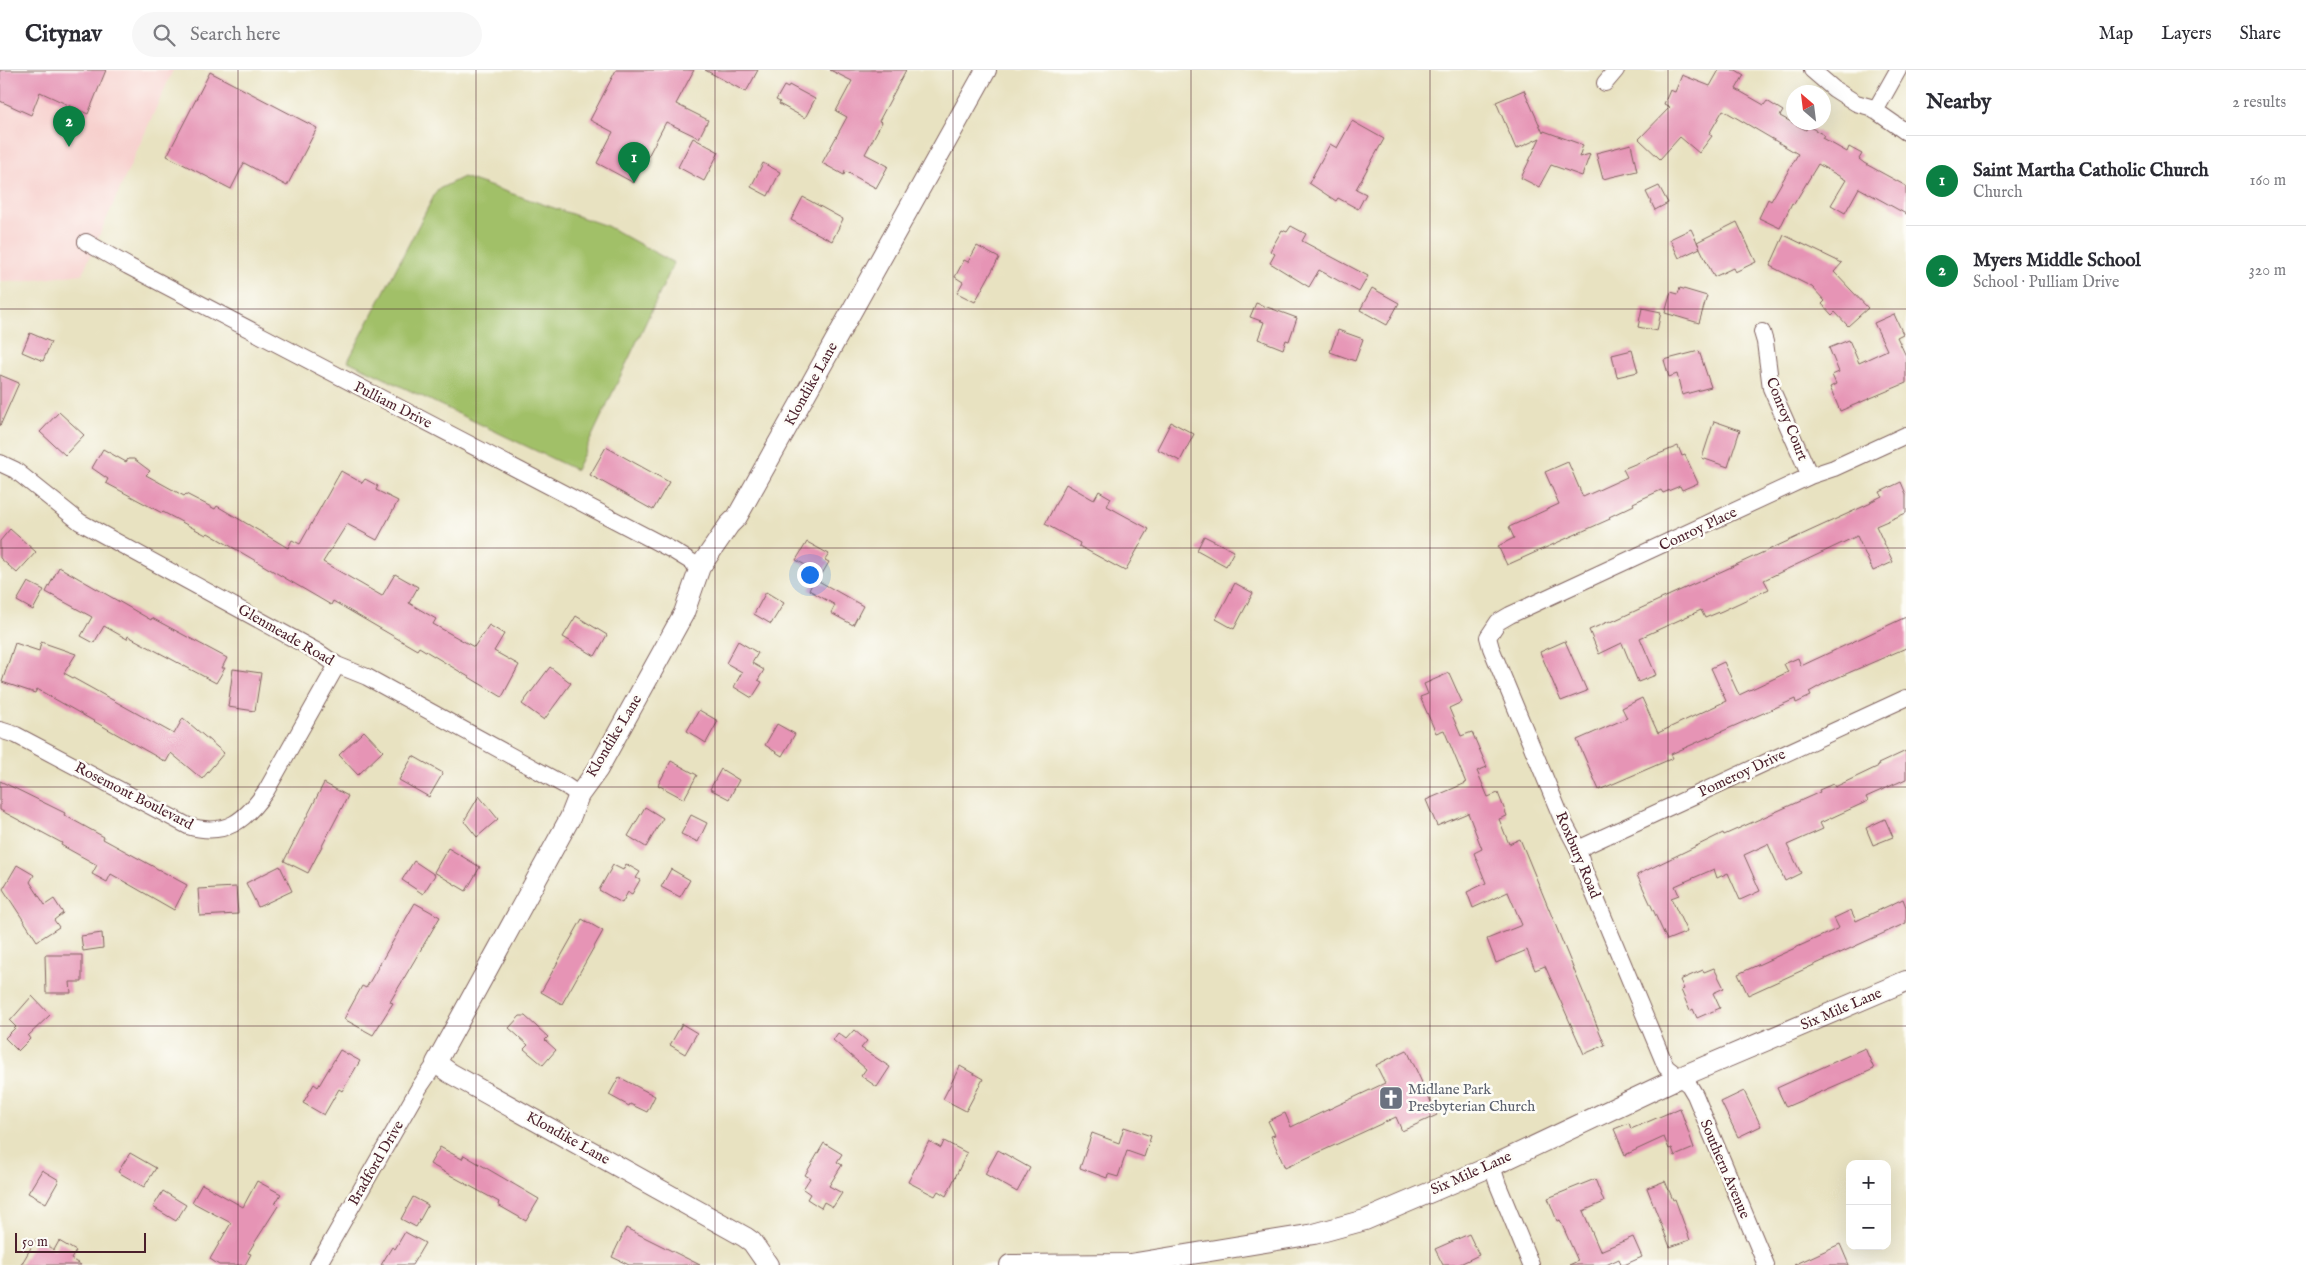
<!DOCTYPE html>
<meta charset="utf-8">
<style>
:root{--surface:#fff;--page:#f7f7f7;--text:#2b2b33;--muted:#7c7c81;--line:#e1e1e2;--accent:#0b8043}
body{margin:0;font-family:"IM FELL English",serif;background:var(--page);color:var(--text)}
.controls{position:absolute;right:15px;bottom:15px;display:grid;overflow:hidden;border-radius:10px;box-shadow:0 5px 20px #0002}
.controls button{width:45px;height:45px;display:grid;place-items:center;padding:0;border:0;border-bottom:1px solid var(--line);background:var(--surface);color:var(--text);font:25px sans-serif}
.compass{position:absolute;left:1786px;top:15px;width:45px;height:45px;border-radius:50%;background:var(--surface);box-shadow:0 5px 20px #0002;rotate:332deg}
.scale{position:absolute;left:15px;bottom:12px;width:131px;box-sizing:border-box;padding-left:5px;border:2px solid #4a1f2b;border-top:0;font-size:14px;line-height:18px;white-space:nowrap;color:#4a1f2b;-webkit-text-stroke:4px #fdfcf7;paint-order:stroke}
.you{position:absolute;left:809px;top:504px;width:18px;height:18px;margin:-12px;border:4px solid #fff;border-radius:50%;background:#1a73e8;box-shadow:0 0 0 8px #1a73e833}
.badge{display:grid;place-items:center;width:32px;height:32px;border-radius:50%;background:var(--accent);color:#fff;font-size:16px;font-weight:700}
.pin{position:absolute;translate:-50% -41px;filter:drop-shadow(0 1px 2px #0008)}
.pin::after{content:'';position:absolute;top:26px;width:18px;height:15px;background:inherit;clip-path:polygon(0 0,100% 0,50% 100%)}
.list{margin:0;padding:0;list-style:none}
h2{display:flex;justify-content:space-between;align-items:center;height:65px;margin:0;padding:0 20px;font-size:21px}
h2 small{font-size:16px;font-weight:400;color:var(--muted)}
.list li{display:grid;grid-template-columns:32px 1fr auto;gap:15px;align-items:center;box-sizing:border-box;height:90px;padding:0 20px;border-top:1px solid var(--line)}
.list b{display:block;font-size:19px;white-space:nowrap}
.list p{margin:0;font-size:16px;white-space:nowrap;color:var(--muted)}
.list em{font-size:16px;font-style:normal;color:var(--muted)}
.icon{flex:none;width:28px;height:28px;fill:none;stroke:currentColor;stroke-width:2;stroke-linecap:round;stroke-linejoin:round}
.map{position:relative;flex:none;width:1906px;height:1195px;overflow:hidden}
header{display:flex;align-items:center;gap:30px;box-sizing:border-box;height:70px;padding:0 25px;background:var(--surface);border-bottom:1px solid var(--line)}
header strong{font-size:24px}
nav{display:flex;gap:28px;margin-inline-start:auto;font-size:18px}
.search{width:350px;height:45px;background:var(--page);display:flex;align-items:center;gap:12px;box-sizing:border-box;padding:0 18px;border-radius:28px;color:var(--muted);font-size:19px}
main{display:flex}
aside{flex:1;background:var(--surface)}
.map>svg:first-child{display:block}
.built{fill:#f7d0cd}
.green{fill:#a1c068;stroke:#76704a}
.building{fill:#e694b5}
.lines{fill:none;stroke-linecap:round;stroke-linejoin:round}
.minor-casing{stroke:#816360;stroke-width:18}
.tertiary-casing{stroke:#816360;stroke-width:22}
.minor{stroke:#fff;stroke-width:16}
.tertiary{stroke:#fff;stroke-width:20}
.grid{fill:none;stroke:#4a1f2b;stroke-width:1;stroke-opacity:0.55}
.labels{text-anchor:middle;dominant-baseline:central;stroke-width:5;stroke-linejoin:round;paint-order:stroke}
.street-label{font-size:15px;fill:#4a1f2b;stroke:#fdfcf7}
.worship-label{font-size:15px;fill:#5b616d;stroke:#fdfcf7;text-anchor:start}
</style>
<header>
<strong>Citynav</strong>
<div class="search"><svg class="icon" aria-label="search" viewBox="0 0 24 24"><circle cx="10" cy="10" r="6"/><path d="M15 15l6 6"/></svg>Search here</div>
<nav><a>Map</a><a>Layers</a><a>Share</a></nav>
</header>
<main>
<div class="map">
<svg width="1906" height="1195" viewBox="0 0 1906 1195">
<rect width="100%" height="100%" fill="#fdfcf7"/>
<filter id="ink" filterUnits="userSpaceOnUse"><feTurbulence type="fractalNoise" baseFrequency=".02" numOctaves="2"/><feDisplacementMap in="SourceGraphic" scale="10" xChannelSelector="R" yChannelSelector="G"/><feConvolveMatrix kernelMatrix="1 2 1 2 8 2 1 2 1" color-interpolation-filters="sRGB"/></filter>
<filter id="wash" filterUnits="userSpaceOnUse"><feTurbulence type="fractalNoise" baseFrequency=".0096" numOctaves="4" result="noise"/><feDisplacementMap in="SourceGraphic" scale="20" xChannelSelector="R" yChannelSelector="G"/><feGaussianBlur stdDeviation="1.12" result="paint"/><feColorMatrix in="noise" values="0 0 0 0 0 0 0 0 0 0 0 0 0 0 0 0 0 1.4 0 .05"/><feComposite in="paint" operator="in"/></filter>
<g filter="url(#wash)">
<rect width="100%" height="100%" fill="#e8e2c1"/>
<!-- built -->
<path class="built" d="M0,0h173l-91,204 -63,8 -19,-1z"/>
<!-- green -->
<path class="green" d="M463,107l144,49 67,37 -98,207 -228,-109 89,-171z"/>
<g id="blocks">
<!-- building -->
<path class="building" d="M0,0h106l-18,44 -48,-22 -9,23 -31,-14z
M616,0h78l-18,34 32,16 -9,18 -33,-16 -32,61 -37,-20 16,-31 -23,-12z
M705,0h53l-12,22z
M830,0h76l-27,51 3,1 -17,32 23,12 -12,22 -31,-17 -1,4 -22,-12 25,-46 -11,-6 16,-30z
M1719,0h17l8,5 -8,14 28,16 3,-4 16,10 -3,5 26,14 2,-4 16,9 -2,3 25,14 2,-5 13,7 -3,5 5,4 42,23v28l-47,-26 -14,25 -14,-8 15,-25 -28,-16 -24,40 -2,-1 -12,25 -21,-10 9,-19 3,2 27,-47 -75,-44 -14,24 3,2 -13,17 -19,-16 -20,22 -21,-20 31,-32 -6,-3 6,-14 5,2 7,-17 28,11z
M210,2l107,56 -30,58 -43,-23 -13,26 -64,-33z
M789,15l26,14 -10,19 -26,-14 1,-2 -4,-2 8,-14 4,2z
M1524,20l19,43 1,-2 39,14 -4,12 11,-3 -8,22 -31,-11 -12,22 -18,-9 19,-40 -24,11 -20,-47z
M1352,51l32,18 -28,50 10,5 -8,15 -20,-11 -2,3 -27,-18 21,-39 7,4z
M693,68l26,14 -15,29 -26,-14z
M1631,74l6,27 -34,8 -7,-26z
M763,93l17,9 -12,24 -17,-9z
M1659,116l9,17 -13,7 -9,-18z
M803,127l40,22 -11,22 -41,-21z
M1737,152l19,40 -21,10 -2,-4 -19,9 -17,-35z
M1291,156l15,8 -4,7 66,35 -9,16 -40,-22 -10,17 -39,-24 5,-9 -5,-3 12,-21 5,2z
M1691,159l9,19 -21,10 -9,-19z
M1784,165l58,28 -8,9 34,36 -20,18 -13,-14 -3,3 -10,-11 3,-3 -13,-14 -42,-21z
M977,176l22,12 -24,44 -18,-9 6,-11 -8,-5 9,-17 4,2z
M1372,218l27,15 -12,22 -27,-15z
M1680,218l27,8 -8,27 -34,-10 6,-21 7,2z
M1256,233l41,15 -8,23 -3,-1 -3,9 -25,-10 6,-17 -14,-5z
M1642,238l19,4 -4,19 -19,-4z
M1894,244l9,20 -6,3 9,19v27l-66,28 -10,-24 6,-3 -4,-9 7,-3 -10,-24 20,-8 10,23 28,-13 -13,-27z
M1338,260l25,9 -8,22 -25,-9z
M30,263l21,9 -8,19 -21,-9z
M1632,280l6,22 -21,5 -5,-22z
M1699,281l12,36 -29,8 -5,-21 -8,3 -5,-17z
M0,305l19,8 -19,43z
M59,342l25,23 -19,20 -25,-23z
M1714,351l26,9 -12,37 -26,-9z
M1171,352l23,12 -14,27 -23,-12z
M1678,376l4,10 3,-1 13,28 -16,7 -2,-4 -17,7 -2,-3 -28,13 1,2 -25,12 1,2 -103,46 -9,-19 16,-8 -5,-11 50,-23 -14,-32 23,-10 15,35 44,-20 -4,-8z
M606,377l63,35 -16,28 -63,-35z
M103,379l23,13 2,-3h6l16,12 -4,4 38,21 2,-2 29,15 2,-3 71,42 4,-8 8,4 41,-73 21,12 3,-4 13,7 -2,4 22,11 -21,39 -30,-16 -24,38 59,34 13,-22 23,13 -9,16 27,16 -3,5 41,23 15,-22 15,9 -10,17 25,14 -17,32 -83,-50 -2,3 -84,-49 -2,4 -123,-72 -2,2 -43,-23 -1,1 -56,-30 2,-4 -16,-11z
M1901,412l5,12v19l-30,13 17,36 -20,9 -16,-35 -93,44 5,9 -47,22 -17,7 -4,-8 -61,28 16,37 -18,7 -16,-39 -23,11 -10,-24 21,-9 1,1 260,-119 -1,-1 12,-6 -2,-4z
M1066,414l28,16 5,-9 12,7 -4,8 42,23 -24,42 -46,-25 1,-3 -35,-19z
M10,459l26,23 -19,21 -17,-15v-17z
M1204,466l30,15 -8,15 -29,-16z
M807,472l22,12 -4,6 4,2 -7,12 -26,-14z
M59,497l92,53 1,-2 75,40 -5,10h3l-9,15 -88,-47 -1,3 -23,-13 -10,17 -13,-7 11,-19 -46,-25z
M815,509l48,27 -10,19 -22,-12 4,-8 -26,-15z
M28,512l16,8 -11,20 -16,-9z
M1235,513l18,10 -19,36 -18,-10z
M766,522l18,11 -13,21 -17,-10z
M576,546l31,19 -12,21 -32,-19z
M1906,547v31l-81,35 -16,9 2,4 -15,7 -1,-4 -124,55 2,4 -74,32 -22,-50 50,-22 -5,-10 20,-10 16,35 68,-32 -15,-33 13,-6 15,33 49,-23 -4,-8 14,-6 3,8z
M738,571l20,12 -6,10 12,7 -6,10 4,2 -10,16 -18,-11 8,-15 -16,-9z
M1565,571l22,50 -26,10 -21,-49z
M41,572l35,12 -12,19 110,61 9,-16 41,35 -22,26 -31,-26 -5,9 -129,-73 -2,4 -33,-11 13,-39 24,8z
M550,597l21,16 -27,37 -22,-16z
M233,599l28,4 -6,38 -27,-4z
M1449,603l13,29 -13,6 12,28 11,-4 15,35 -10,4 11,26 10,-4 9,23 -8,3 10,25 11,-5 85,206 -21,9 -39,-88 -10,4 -8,-20 -31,13 -9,-24 35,-14 -14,-33 -35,16 -6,-16 19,-9 -12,-30 8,-4 -14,-36 -31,13 -11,-26 40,-17 -22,-53 -8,3 -16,-36 8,-3 -4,-10z
M699,640l19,11 -12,22 -19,-12z
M777,654l18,10 -13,22 -17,-11z
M364,661l19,20 -25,24 -19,-20z
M1906,681v28l-40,18 2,4 -48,22 3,6 -36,16 14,28 -16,8 -17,-37 -24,11 16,36 -20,9 -12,-27 -11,5 -3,-9 -39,17 4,9 -8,3 16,34 -20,8 -30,-65 86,-42 1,2 96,-43 -1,-2 14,-6 2,3 44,-21 -1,-2z
M413,686l30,17 -14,24 -30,-17z
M671,691l26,14 -13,24 -26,-14z
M721,699l18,11 -10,19 -19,-10z
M0,711l65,32 -1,2 40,22 -1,2 84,46 -13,25 -63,-36 -4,8 -15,-8 5,-9 -36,-20 1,-2 -62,-33z
M324,713l24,13 -40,77 -24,-12z
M479,726l19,23 -21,18 -13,-16z
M645,737l18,11 -17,29 -18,-11z
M691,745l16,8 -9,19 -17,-8z
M1885,749l8,18 -20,8 -7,-17z
M448,778l32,19 -14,24 -32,-19z
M414,791l21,14 -12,19 -21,-14z
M626,794l14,8 -4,6 4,2 -8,14 -4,-2 -6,11 -23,-13 14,-25 10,5z
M17,795l17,10 -4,7 15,23 9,-6 9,14 -9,7 5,7 -22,14 -34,-52z
M280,796l12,25 -34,16 -12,-24z
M671,799l19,11 -10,17 -19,-10z
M236,817l2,27 -38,2 -2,-27z
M1903,829l3,8v16l-158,72 -10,-21 101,-46 -5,-10 17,-8 5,11z
M415,833l25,14 -50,85 3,1 -20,32 -29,-16 18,-33 4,2z
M582,849l21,12 -41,73 -21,-12z
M102,863l1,15 -20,3 -2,-15z
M45,885h37v27h-12l1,11h-25z
M1714,898l10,20 -11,5 7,15 -23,10 -4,-9 -3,2 -9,-21 3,-1 -4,-9 23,-10 1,2z
M32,926l18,19 -22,21 2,3 -12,12 -13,-13 11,-11 -6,-6z
M520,946h5l23,21 -3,3 11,10 -13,15 -19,-16 4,-4 -19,-17z
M682,954l15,9 -12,21 -15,-9z
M854,960l13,11 -6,7 29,19 -13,20 -16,-11 5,-7 -33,-29 5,-7 8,6z
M1865,978l9,21 -88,38 -9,-19z
M340,980l20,11 -18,30 -3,-2 -15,26 -21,-12 11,-19 4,3z
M1407,980l30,65 -35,16 -6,-14 -111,51 -14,-32 4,-1 -7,-14 17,-8 6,14 94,-44 -9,-18z
M960,996l23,13 -17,32 -23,-12z
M619,1007l36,19 -8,16 -17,-8 -1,2 -20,-11z
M1744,1021l17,35 -23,11 -17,-35z
M1680,1038l14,40 -19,8 -3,-8 -3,1 -5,-12 -39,18 -11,-26 15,-6 2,6z
M1124,1057l27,9 -7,21 -17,-6 -9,26 -10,-3 -1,4 -27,-10 12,-35 27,10z
M929,1071l12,7 3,-7 23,12 -21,43 -8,-5 -3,5 -27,-14z
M824,1073l18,11 -5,8 5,3 -13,21 13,7 -9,14 -9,-5 -3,6 -14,-9 3,-5 -7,-5 7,-11 -5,-3z
M440,1077l22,12 2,-4 75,44 -13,22 -28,-16 1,-3 -69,-38z
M998,1080l32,18 -13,24 -32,-18z
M130,1083l26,15 -12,19 -26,-15z
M42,1100l17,10 -13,23 -18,-10z
M1595,1109l9,23 -21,9 17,40 33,-14 9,20 -18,8h-3l-2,-6 -13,6h-37l9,-4 -18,-41 -3,1 -9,-23z
M257,1111l24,13 -6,10 3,2 -30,47 3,1 -6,11h-26l-9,-6 21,-36 -39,-21 10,-18 41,23z
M1665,1111l8,19 2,-1 15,41 -20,7 -23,-59z
M163,1121l23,14 -10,16 -23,-14z
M413,1127l15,8 -12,22 -15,-8z
M626,1158l74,37h-71l-17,-8z
M405,1162l20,11 -13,22h-31l11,-18 3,2z
M1469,1164l10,21 -21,10h-15l-8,-16z
M36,1169l18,11 5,-9 17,10 -5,8 10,6h-60z
M1840,1174l9,21h-55z"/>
</g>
</g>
<g filter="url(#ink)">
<use href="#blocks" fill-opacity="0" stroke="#816360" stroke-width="1"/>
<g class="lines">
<defs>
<path id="minor" d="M1812,0l22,19 22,14 14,4 36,25
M1605,13l11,-13
M1875,41l23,-41
M86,172l42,24 544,284 28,17
M1762,262l3,10 6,46 39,88
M0,393l15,7 65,52 238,130 19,13 30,12 199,109 13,9
M0,660l16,5 172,91c38,11 57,-5 78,-35l71,-126
M1578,779l328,-151
M1492,1096l6,19 33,80
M318,1195l101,-177 17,-25
M1766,1195l-71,-170 -6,-10 -23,-18 -82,-197 -6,-21 -16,-30 -71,-171 -3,-11 10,-15 12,-7 300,-139 24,-8 72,-33"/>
<path id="tertiary" d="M768,1195l-16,-23 -7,-5 -295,-164 -14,-10 134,-245 9,-23 19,-26 86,-156 16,-46 29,-42 8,-8 249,-447
M1010,1195l120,-1 184,-30 51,-14 127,-54 186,-88 228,-97"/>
</defs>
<!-- minor casing -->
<use href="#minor" class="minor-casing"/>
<!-- tertiary casing -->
<use href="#tertiary" class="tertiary-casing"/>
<!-- minor -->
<use href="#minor" class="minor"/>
<!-- tertiary -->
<use href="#tertiary" class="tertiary"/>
</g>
</g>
<!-- grid -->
<path class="grid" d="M238,0v1195M476,0v1195M715,0v1195M953,0v1195M1191,0v1195M1430,0v1195M1668,0v1195M0,239h1906M0,478h1906M0,717h1906M0,956h1906"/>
<!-- icons -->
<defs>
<symbol id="church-square" viewBox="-11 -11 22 22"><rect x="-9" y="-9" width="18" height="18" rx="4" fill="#6b7280" stroke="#fdfcf7"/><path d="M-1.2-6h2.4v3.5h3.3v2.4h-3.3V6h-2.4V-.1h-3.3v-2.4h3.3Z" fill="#fff"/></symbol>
</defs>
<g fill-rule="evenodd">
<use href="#church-square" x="1377" y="1014" width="28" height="28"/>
</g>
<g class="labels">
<!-- street labels -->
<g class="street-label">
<text transform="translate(811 314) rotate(-61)">Klondike Lane</text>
<text transform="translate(393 335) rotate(27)">Pulliam Drive</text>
<text transform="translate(1787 349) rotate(68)">Conroy Court</text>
<text transform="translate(1698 459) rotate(-25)">Conroy Place</text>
<text transform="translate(286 565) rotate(30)">Glenmeade Road</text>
<text transform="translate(614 666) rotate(-59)">Klondike Lane</text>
<text transform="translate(1742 703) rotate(-25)">Pomeroy Drive</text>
<text transform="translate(134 726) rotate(27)">Rosemont Boulevard</text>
<text transform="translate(1578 785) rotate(67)">Roxbury Road</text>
<text transform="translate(1841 939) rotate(-23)">Six Mile Lane</text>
<text transform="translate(568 1068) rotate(29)">Klondike Lane</text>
<text transform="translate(376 1093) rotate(-60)">Bradford Drive</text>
<text transform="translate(1725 1099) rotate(67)">Southern Avenue</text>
<text transform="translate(1471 1103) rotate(-24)">Six Mile Lane</text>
</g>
<!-- worship labels -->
<g class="worship-label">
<text x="1408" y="1019">Midlane Park<tspan x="1408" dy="17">Presbyterian Church</tspan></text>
</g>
</g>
</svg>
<div class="controls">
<button>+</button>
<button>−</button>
</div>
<svg class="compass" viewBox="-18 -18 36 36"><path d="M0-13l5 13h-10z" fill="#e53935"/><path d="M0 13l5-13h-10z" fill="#7c7c81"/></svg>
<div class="scale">50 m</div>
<div class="you"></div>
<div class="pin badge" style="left:634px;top:113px">1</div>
<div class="pin badge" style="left:69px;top:77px">2</div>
</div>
<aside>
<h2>Nearby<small>2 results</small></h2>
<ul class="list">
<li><span class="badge">1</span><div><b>Saint Martha Catholic Church</b><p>Church</p></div><em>160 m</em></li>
<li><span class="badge">2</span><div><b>Myers Middle School</b><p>School · Pulliam Drive</p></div><em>320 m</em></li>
</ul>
</aside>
</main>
